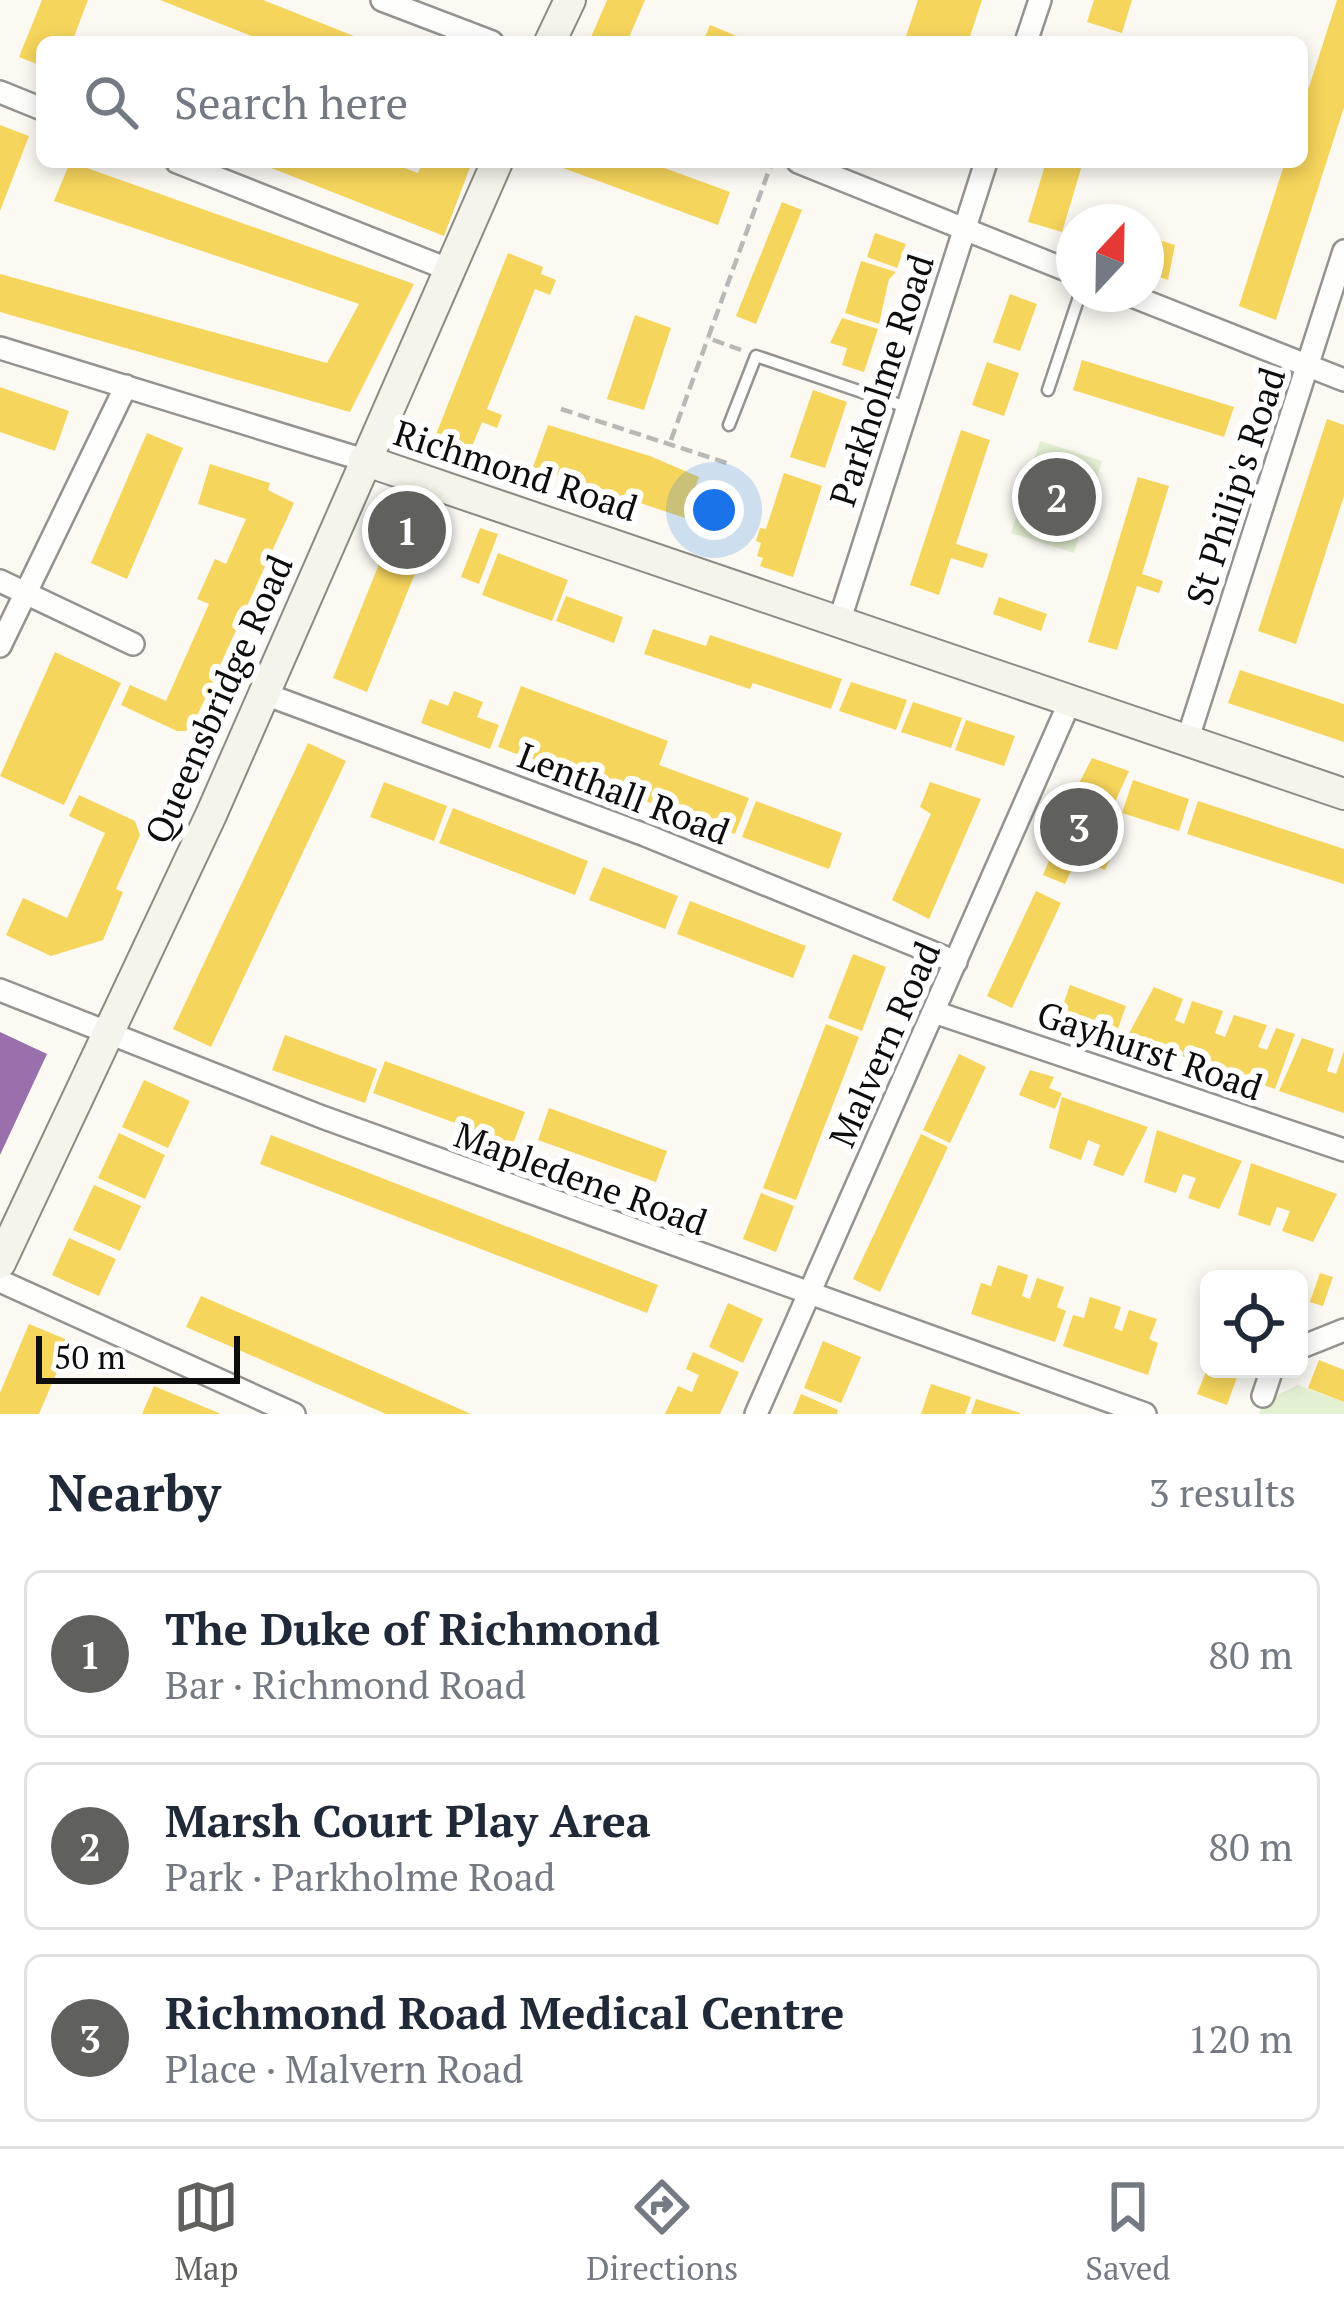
<!DOCTYPE html>
<meta charset="utf-8">
<style>
:root{--surface:#fff;--page:#f6f6f7;--text:#1f2937;--muted:#747a83;--line:#e0e1e3;--accent:#60605d}
body{margin:0;font-family:"PT Serif",serif;background:var(--page);color:var(--text)}
.controls{position:absolute;right:36px;bottom:36px;display:grid;overflow:hidden;border-radius:18px;box-shadow:0 6px 18px #0003}
.controls button{width:108px;height:108px;display:grid;place-items:center;padding:0;border:0;border-bottom:3px solid var(--line);background:var(--surface);color:var(--text);font:60px sans-serif}
.compass{position:absolute;left:1056px;top:204px;width:108px;height:108px;border-radius:50%;background:var(--surface);box-shadow:0 6px 18px #0003;rotate:22deg}
.scale{position:absolute;left:36px;bottom:30px;width:204px;box-sizing:border-box;padding-left:12px;border:6px solid #0d0d0d;border-top:0;font-size:33px;line-height:42px;white-space:nowrap;color:#0d0d0d;-webkit-text-stroke:9px #fff;paint-order:stroke}
.you{position:absolute;left:714px;top:510px;width:42px;height:42px;margin:-30px;border:9px solid #fff;border-radius:50%;background:#1a73e8;box-shadow:0 0 0 18px #1a73e833}
.badge{display:grid;place-items:center;width:78px;height:78px;border-radius:50%;background:var(--accent);color:#fff;font-size:39px;font-weight:700}
.pin{position:absolute;translate:-50% -50%;border:6px solid #fff;box-shadow:0 3px 12px #0006}
.list{margin:0;padding:0;list-style:none}
h2{display:flex;justify-content:space-between;align-items:center;height:156px;margin:0;padding:0 48px;font-size:51px}
h2 small{font-size:39px;font-weight:400;color:var(--muted)}
.list li{display:grid;grid-template-columns:78px 1fr auto;gap:36px;align-items:center;box-sizing:border-box;height:168px;margin:0 24px 24px;padding:0 24px;border:3px solid var(--line);border-radius:18px}
.list b{display:block;font-size:45px;white-space:nowrap}
.list p{margin:0;font-size:39px;white-space:nowrap;color:var(--muted)}
.list em{font-size:39px;font-style:normal;color:var(--muted)}
.icon{flex:none;width:66px;height:66px;fill:none;stroke:currentColor;stroke-width:2;stroke-linecap:round;stroke-linejoin:round}
.map{position:relative;flex:none;width:1344px;height:1414px;overflow:hidden}
.search{position:absolute;background:var(--surface);box-shadow:0 6px 18px #0003;left:36px;right:36px;top:36px;height:132px;display:flex;align-items:center;gap:30px;box-sizing:border-box;padding:0 42px;border-radius:18px;color:var(--muted);font-size:45px}
.sheet{height:732px;background:var(--surface)}
nav{display:flex;justify-content:space-around;align-items:center;box-sizing:border-box;height:168px;border-top:3px solid var(--line);background:var(--surface);font-size:33px;color:var(--muted)}
nav a{display:grid;justify-items:center;gap:6px}
nav .on{color:var(--accent)}
.map>svg:first-child{display:block}
.green{fill:#e3f0d2}
.homes{fill:#f6d55c}
.shops{fill:#d6604d}
.offices{fill:#9970ab}
.lines{fill:none;stroke-linecap:round;stroke-linejoin:round}
.lane-casing{stroke:#949390;stroke-width:15}
.street-casing{stroke:#949390;stroke-width:26}
.secondary-casing{stroke:#8b8a87;stroke-width:34}
.path{stroke:#b8b8b6;stroke-width:4.5;stroke-dasharray:12 6;stroke-linecap:butt}
.lane{stroke:#fefefd;stroke-width:10}
.street{stroke:#fefefd;stroke-width:21}
.secondary{stroke:#f5f4ea;stroke-width:30}
.labels{text-anchor:middle;dominant-baseline:central;stroke-width:12;stroke-linejoin:round;paint-order:stroke}
.street-label{font-size:36px;fill:#0d0d0d;stroke:#fff}
</style>
<div class="map">
<svg width="1344" height="1414" viewBox="0 0 1344 1414">
<rect width="100%" height="100%" fill="#fbf9f2"/>
<!-- green -->
<path class="green" d="M1040,441l62,20 -28,92 -63,-20z
M1298,1385l46,17v12h-85l4,-12z"/>
<!-- homes -->
<path class="homes" d="M42,0h46l-16,42h-30v24l-23,-9z
M160,0h103l106,42h-102z
M607,0h38l-18,42h-38z
M918,0h64l-14,42h-64z
M1132,0l-10,33 -35,-11 7,-22z
M1337,0h7v107l-68,213 -37,-14 46,-144h17v-53z
M710,25l41,17h-48z
M0,125l29,11 -29,75z
M70,162l344,122 -64,128 -350,-100v-38l327,89 32,-59 -305,-103z
M256,162h133l29,11 5,-11h49l-28,74z
M565,162h83l82,30 -12,33 -155,-57z
M1046,162h37l-21,70 -34,-10z
M782,202l20,8 -46,114 -20,-8z
M875,233l31,11 -9,24 -30,-11z
M1146,236l29,9 -7,35 -22,-8z
M508,253l35,14 -2,7 15,6 -6,15 -15,-6 -48,120 15,6 -5,13 -15,-6 -18,44 -35,-14z
M861,261l35,11 -7,7 -10,45 -34,-11z
M1010,294l27,10 -17,47 -27,-9z
M635,315l36,13 -27,82 -37,-11z
M842,318l36,11 -14,43 -22,-7 5,-17 -17,-5z
M1082,360l152,47 -10,30 -151,-47z
M987,362l32,11 -15,43 -32,-11z
M0,387l69,24 -14,40 -55,-19z
M813,390l34,12 -22,66 -35,-11z
M1327,419l17,6v71l-48,148 -38,-13z
M548,425l102,31 49,21 -14,41 -152,-51z
M961,430l29,10 -34,104 32,10 -5,14 -32,-10 -12,37 -29,-10z
M147,433l36,15 -56,131 -36,-16z
M210,464l60,19 -2,7 26,13 -97,213 -11,15h-9l-56,-26 9,-20 36,16 43,-97 -12,-5 18,-40 11,5 20,-45 -48,-15z
M784,473l38,13 -29,91 -33,-11 3,-8 -6,-2 4,-13 -5,-2 4,-13 6,1z
M1138,477l31,9 -27,88 21,7 -4,12 -22,-7 -20,64 -29,-8z
M480,528l18,6 -19,50 -18,-7z
M386,547l34,14 -53,131 -34,-14z
M498,553l70,27 -16,41 -70,-26z
M566,596l57,21 -9,26 -58,-22z
M999,597l48,17 -6,17 -48,-17z
M653,629l53,17 4,-11 132,44 -11,30 -78,-26 -3,6 -106,-35z
M55,652l66,31 -57,122 -64,-29z
M1240,670l104,34v38l-116,-39z
M851,682l56,18 -11,30 -57,-19z
M521,686l147,55 -9,24 90,33 -14,36 -237,-87z
M454,691l29,11 -6,15 22,8 -9,24 -69,-26 9,-24 18,7z
M913,702l49,16 -11,30 -50,-16z
M966,720l49,16 -11,30 -49,-16z
M308,743l38,18 -135,286 -38,-18z
M1092,758l37,13 -29,65 17,8 -12,26 -28,-12 -12,26 -22,-9 12,-28 -7,-3z
M1133,780l56,19 -10,32 -57,-18z
M384,782l63,24 -13,35 -64,-24z
M930,782l51,17 -52,120 -37,-19 39,-86 -11,-7z
M79,795l56,26 5,14 -24,54 7,3 -20,48 -52,16 -45,-21 17,-37 44,20 38,-85 -36,-17z
M756,801l86,32 -13,36 -87,-32z
M1198,801l146,48v35l-157,-50z
M453,808l135,53 -13,34 -136,-52z
M603,867l75,29 -13,33 -76,-29z
M1036,891l25,12 -49,105 -25,-12z
M690,901l116,45 -13,32 -116,-44z
M853,954l33,13 -24,64 -34,-13z
M1070,985l56,21 -10,28 -56,-20z
M1154,987l29,12 -8,21 9,4 8,-23 31,10 -8,22 10,4 9,-22 33,10 -9,22 9,3 9,-22 19,6 -20,55 -148,-52z
M826,1024l33,13 -63,163 -33,-12z
M285,1035l92,34 -12,34 -93,-33z
M1302,1038l32,11 -7,22 9,3 8,-23v62l-65,-22z
M959,1054l27,13 -36,76 -27,-13z
M385,1061l140,51 -12,32 -140,-51z
M1030,1070l24,7 -5,11 13,5 -7,16 -36,-14z
M144,1080l46,21 -22,47 -46,-21z
M1062,1097l86,30 -25,49 -30,-11 7,-20 -12,-5 -7,20 -32,-12z
M549,1108l118,43 -11,31 -118,-42z
M1157,1130l85,31 -23,48 -31,-11 8,-20 -13,-4 -7,19 -32,-11z
M119,1133l46,22 -20,44 -47,-21z
M921,1134l27,13 -68,145 -27,-13z
M271,1135l387,150 -11,28 -387,-149z
M1251,1163l86,31 -24,48 -31,-11 8,-20 -13,-4 -7,19 -32,-11z
M94,1185l47,21 -21,45 -47,-21z
M761,1193l33,13 -18,46 -33,-13z
M69,1238l47,21 -17,37 -47,-21z
M998,1265l30,10 -6,21 8,3 7,-21 27,9 -7,20 9,4 -11,31 -84,-28 10,-31 10,3z
M1320,1273l13,4 -10,29 -13,-4z
M201,1296l193,84 77,34h-85l-200,-87z
M1090,1297l31,10 -7,21 8,3 7,-21 28,9 -8,20 9,4 -10,32 -85,-29 10,-31 11,3z
M728,1303l35,16 -20,44 -34,-16z
M29,1324l41,17 -31,73h-39v-21z
M823,1341l38,16 -20,46 -37,-15z
M693,1352l46,20 -19,42h-55l13,-28 14,6 4,-10 3,-7 -13,-6z
M1319,1360l25,10v32l-36,-14z
M1207,1369h33l-13,36 -30,-11z
M931,1384l40,13 -6,17h-44z
M154,1386l67,28h-79z
M801,1394l37,16 -1,4h-44z
M976,1399l44,14v1h-49z"/>
<!-- shops -->
<path class="shops" d="M401,502l31,13 -18,44 -32,-14z"/>
<!-- offices -->
<path class="offices" d="M0,1032l47,22 -47,101z"/>
<g class="lines">
<defs>
<path id="lane" d="M1048,390l32,-96
M729,425l27,-69 150,51"/>
<path id="street" d="M382,0l110,42
M1026,42l14,-42
M0,92l42,17
M177,162l273,108
M798,162l276,111
M1127,294l217,86
M0,348l364,112
M0,581l133,63
M840,619l146,-457
M0,646l126,-260
M265,694l380,141 311,127
M1187,741l157,-490
M0,990l322,127 823,297
M934,1012l410,138
M0,1281l294,133
M1299,1348l45,-18
M1263,1396l9,-27
M756,1414l315,-715"/>
<path id="secondary" d="M550,42l20,-42
M364,460l980,334
M0,1263l211,-448 286,-653"/>
</defs>
<!-- lane casing -->
<use href="#lane" class="lane-casing"/>
<!-- street casing -->
<use href="#street" class="street-casing"/>
<!-- secondary casing -->
<use href="#secondary" class="secondary-casing"/>
<!-- path -->
<path class="path" d="M741,350l-33,-12 64,-176
M561,409l166,54
M671,440l37,-102"/>
<!-- lane -->
<use href="#lane" class="lane"/>
<!-- street -->
<use href="#street" class="street"/>
<!-- secondary -->
<use href="#secondary" class="secondary"/>
</g>
<g class="labels">
<!-- street labels -->
<g class="street-label">
<text transform="translate(881 380) rotate(-72)">Parkholme Road</text>
<text transform="translate(516 470) rotate(18)">Richmond Road</text>
<text transform="translate(1235 486) rotate(-72)">St Philip's Road</text>
<text transform="translate(218 699) rotate(-66)">Queensbridge Road</text>
<text transform="translate(624 793) rotate(21)">Lenthall Road</text>
<text transform="translate(884 1044) rotate(-66)">Malvern Road</text>
<text transform="translate(1150 1050) rotate(19)">Gayhurst Road</text>
<text transform="translate(581 1178) rotate(20)">Mapledene Road</text>
</g>
</g>
</svg>
<div class="controls">
<button><svg class="icon" aria-label="locate" viewBox="0 0 24 24"><circle cx="12" cy="12" r="6"/><path d="M12 2v4M12 18v4M2 12h4M18 12h4"/></svg></button>
</div>
<svg class="compass" viewBox="-18 -18 36 36"><path d="M0-13l5 13h-10z" fill="#e53935"/><path d="M0 13l5-13h-10z" fill="#747a83"/></svg>
<div class="scale">50 m</div>
<div class="you"></div>
<div class="pin badge" style="left:407px;top:530px">1</div>
<div class="pin badge" style="left:1057px;top:497px">2</div>
<div class="pin badge" style="left:1079px;top:827px">3</div>
<div class="search"><svg class="icon" aria-label="search" viewBox="0 0 24 24"><circle cx="10" cy="10" r="6"/><path d="M15 15l6 6"/></svg>Search here</div>
</div>
<section class="sheet">
<h2>Nearby<small>3 results</small></h2>
<ul class="list">
<li><span class="badge">1</span><div><b>The Duke of Richmond</b><p>Bar · Richmond Road</p></div><em>80 m</em></li>
<li><span class="badge">2</span><div><b>Marsh Court Play Area</b><p>Park · Parkholme Road</p></div><em>80 m</em></li>
<li><span class="badge">3</span><div><b>Richmond Road Medical Centre</b><p>Place · Malvern Road</p></div><em>120 m</em></li>
</ul>
</section>
<nav>
<a class="on"><svg class="icon" aria-label="map" viewBox="0 0 24 24"><path d="M3 6l6-2 6 2 6-2v14l-6 2-6-2-6 2zM9 4v14M15 6v14"/></svg>Map</a>
<a><svg class="icon" aria-label="directions" viewBox="0 0 24 24"><path d="M12 3l9 9-9 9-9-9zM9 14v-3h6M13 9l2 2-2 2"/></svg>Directions</a>
<a><svg class="icon" aria-label="saved" viewBox="0 0 24 24"><path d="M7 4h10v16l-5-4-5 4z"/></svg>Saved</a>
</nav>
